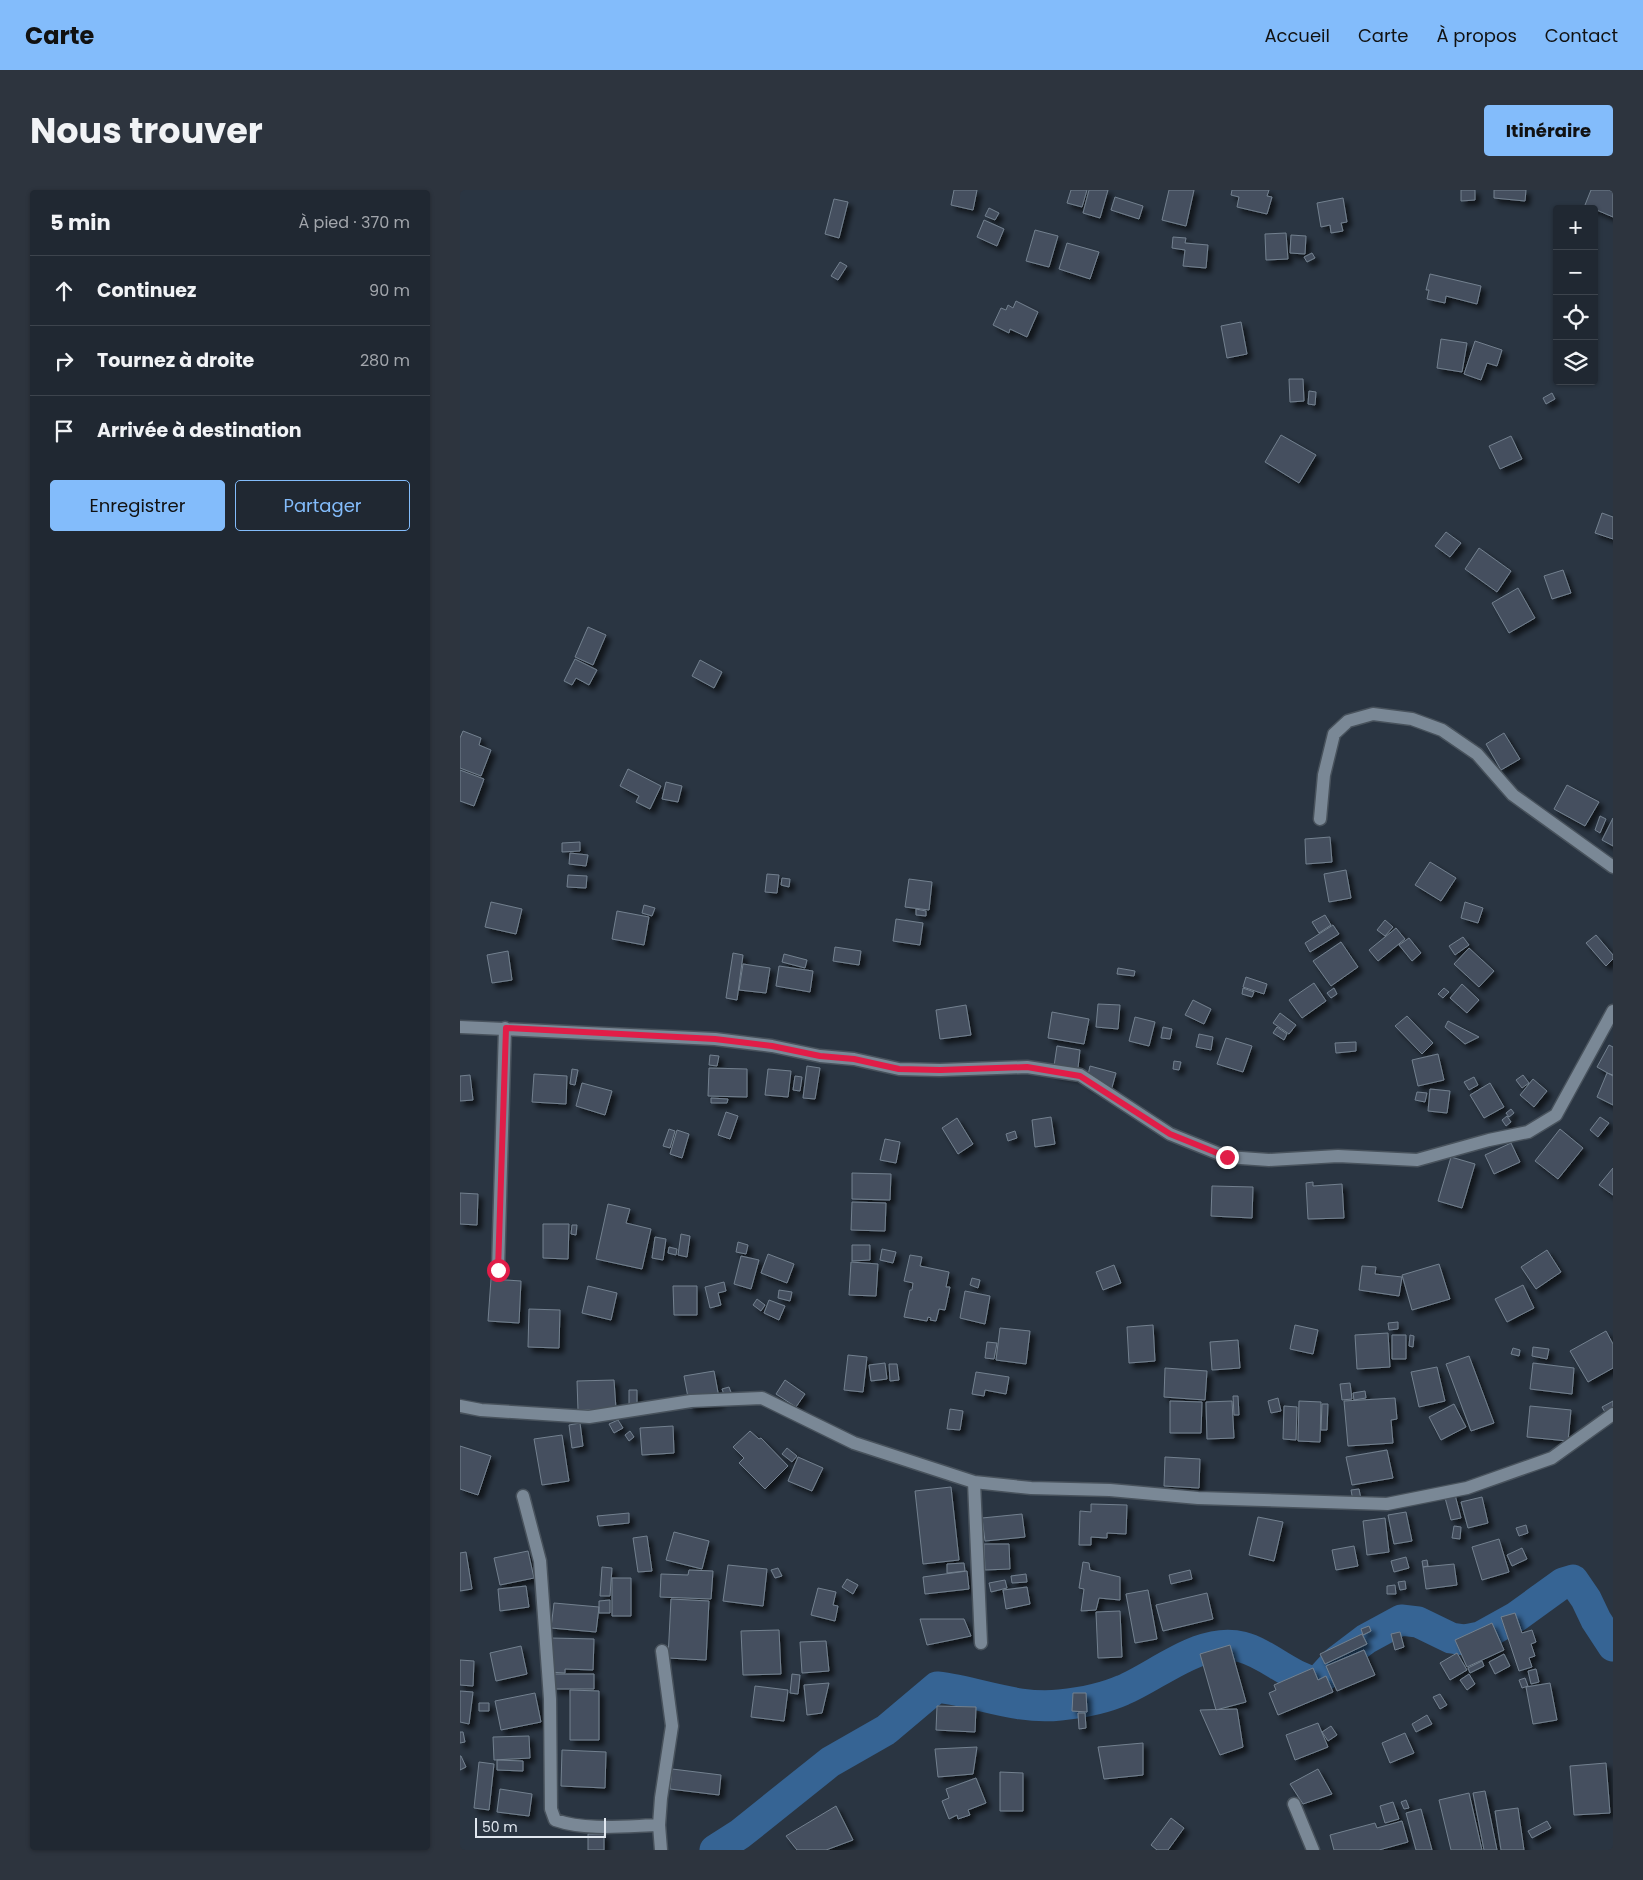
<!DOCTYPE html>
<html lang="fr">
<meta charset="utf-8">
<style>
:root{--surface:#202832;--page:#2d343e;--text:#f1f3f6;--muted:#a2a6ac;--line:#3d444d;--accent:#83bcfb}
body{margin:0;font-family:Poppins,sans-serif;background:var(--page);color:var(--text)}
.controls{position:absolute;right:15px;top:15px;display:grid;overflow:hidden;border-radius:5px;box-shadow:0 1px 4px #0004}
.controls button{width:45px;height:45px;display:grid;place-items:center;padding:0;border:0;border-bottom:1px solid var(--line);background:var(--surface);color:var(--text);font:25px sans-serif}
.scale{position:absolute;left:15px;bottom:12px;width:131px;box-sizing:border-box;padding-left:5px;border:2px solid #e0e7ef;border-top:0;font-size:14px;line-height:18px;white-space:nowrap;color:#e0e7ef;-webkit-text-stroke:4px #2a3542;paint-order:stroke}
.stop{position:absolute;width:15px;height:15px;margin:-11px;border:4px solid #e11d48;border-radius:50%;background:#fff}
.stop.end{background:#e11d48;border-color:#fff;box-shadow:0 1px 5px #0008}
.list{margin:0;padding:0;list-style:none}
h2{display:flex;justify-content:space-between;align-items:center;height:65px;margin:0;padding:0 20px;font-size:21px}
h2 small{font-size:16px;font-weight:400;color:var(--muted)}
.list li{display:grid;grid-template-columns:32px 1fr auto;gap:15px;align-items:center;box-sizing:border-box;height:70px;padding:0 20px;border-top:1px solid var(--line)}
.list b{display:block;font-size:19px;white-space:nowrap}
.list em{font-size:16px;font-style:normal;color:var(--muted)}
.actions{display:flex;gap:10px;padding:15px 20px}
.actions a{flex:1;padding:11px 0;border:1px solid var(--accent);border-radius:5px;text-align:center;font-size:18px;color:var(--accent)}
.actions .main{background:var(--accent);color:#111}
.icon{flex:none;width:28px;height:28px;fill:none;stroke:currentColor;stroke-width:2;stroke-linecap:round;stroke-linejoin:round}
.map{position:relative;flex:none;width:1153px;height:1660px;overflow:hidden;border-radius:5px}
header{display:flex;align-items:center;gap:30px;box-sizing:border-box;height:70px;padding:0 25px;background:var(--accent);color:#111}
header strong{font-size:24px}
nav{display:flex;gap:28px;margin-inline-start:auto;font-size:18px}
.intro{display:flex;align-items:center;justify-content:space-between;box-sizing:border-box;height:120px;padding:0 30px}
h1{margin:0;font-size:35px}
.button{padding:12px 22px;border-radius:5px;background:var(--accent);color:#111;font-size:18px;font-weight:700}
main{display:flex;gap:30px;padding:0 30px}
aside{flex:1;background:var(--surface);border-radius:5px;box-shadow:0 1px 4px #0004}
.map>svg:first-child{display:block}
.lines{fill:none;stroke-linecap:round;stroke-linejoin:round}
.river{stroke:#366494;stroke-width:31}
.building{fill:#44505e;stroke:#73808f;filter:url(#shadow)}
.minor-casing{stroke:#48525c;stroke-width:15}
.minor{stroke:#7a8896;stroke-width:12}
.route{stroke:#e11d48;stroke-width:6}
</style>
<header>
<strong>Carte</strong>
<nav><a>Accueil</a><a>Carte</a><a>À propos</a><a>Contact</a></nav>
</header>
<div class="intro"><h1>Nous trouver</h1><a class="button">Itinéraire</a></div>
<main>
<aside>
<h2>5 min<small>À pied · 370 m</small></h2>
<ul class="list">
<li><svg class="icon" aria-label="ahead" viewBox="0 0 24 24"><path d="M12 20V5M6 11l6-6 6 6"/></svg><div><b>Continuez</b></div><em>90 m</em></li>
<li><svg class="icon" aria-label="right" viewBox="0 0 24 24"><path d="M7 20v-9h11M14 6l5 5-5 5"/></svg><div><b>Tournez à droite</b></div><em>280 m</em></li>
<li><svg class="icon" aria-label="arrive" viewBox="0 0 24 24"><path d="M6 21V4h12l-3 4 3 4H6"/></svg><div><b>Arrivée à destination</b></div></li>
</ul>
<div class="actions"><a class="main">Enregistrer</a><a>Partager</a></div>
</aside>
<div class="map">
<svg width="1153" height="1660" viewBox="0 0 1153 1660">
<defs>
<filter id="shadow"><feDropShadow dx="4.5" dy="4.5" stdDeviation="2.5" flood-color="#0009"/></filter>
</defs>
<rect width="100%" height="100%" fill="#2a3542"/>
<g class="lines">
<!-- river -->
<path class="river" d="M255,1660l25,-16 90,-72 56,-32 51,-43c43,5 80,23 123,18 20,-2 45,-7 63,-15 34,-14 79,-54 119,-43 19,5 36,19 54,28 6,3 14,6 21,8l20,-22 29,-22 35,-19 17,2 33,16 14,2 15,-3 36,-20 47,-34 10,-3 13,19 10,21 17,26"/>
</g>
<!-- building -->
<path class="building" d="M494,0h23l-4,20 -22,-5z
M611,0h16l-5,17 -15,-4z
M629,0h19l-8,28 -17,-5z
M709,0h25l-8,36 -24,-6z
M772,0h37l-2,6 5,1 -5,17 -30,-7 2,-10 -8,-2z
M1001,0h14v10l-14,1z
M1034,0h32l-1,11 -31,-3z
M1131,0h18l4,2v25l-28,-12z
M655,7l28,9 -4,13 -28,-9z
M883,8l4,24 -6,1 2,8 -12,2 -1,-8 -9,2 -4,-24z
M374,9l14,3 -9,36 -14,-4z
M529,18l10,5 -4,7 -10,-4z
M524,30l20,9 -7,17 -20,-9z
M575,40l23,6 -9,31 -23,-6z
M826,43l2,26 -22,1 -1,-26z
M831,45l15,1 -1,18 -15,-1z
M713,47l13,1 -1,5 23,2 -2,23 -23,-2 2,-16 -13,-2z
M607,53l32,9 -9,27 -31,-10z
M852,63l3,5 -8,4 -3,-5z
M380,72l7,4 -9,14 -7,-4z
M970,84l51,12 -4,18 -31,-8 -1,7 -18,-4 2,-9h-3z
M556,111l22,11 -11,25 -17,-8 -1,4 -16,-8 8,-17 5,2 2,-5 5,3z
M781,132l6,32 -20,4 -6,-32z
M981,149l26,4 -5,29 -25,-4z
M1015,151l27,9 -5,16 -10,-3 -6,17 -17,-6z
M829,189h14l1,22 -14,1z
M849,201l7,1 -1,13 -7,-1z
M1092,203l3,6 -9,5 -3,-6z
M821,245l35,20 -17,28 -34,-21z
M1051,246l11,23 -22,10 -11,-23z
M1142,323l11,4v22l-18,-6z
M986,342l15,11 -11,14 -15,-11z
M1019,358l32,23 -14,21 -32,-23z
M1103,380l8,23 -19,6 -8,-23z
M1058,398l17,30 -26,15 -17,-30z
M128,437l18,8 -13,30 -18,-8z
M115,469l22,11 -8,15 -13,-7 -4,7 -8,-4z
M240,470l22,12 -8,16 -22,-12z
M3,541l18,7 -2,7 12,5 -10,26 -21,-8v-30z
M1044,543l16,26 -19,11 -15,-26z
M168,579l33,17 -11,23 -14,-7 3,-6 -19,-10z
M0,580l24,9 -10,27 -14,-5z
M206,592l16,4 -4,16 -16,-3z
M1107,595l32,17 -14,24 -31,-17z
M1140,626l6,3 -6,14 -5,-3z
M1153,628v28l-11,-6z
M870,647l2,25 -26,2 -1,-25z
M120,652v9l-18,1v-9z
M110,663l18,2 -2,11 -17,-2z
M970,672l26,16 -15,23 -26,-16z
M886,680l5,28 -22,4 -5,-28z
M307,684l12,1 -2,18 -12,-1z
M108,685l19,1 -1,12 -19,-1z
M322,688l8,1 -1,8 -8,-2z
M449,689l23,3 -3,28 -24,-3z
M31,712l31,7 -6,25 -31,-7z
M1005,712l18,6 -5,15 -17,-5z
M184,715l11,3 -3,8 -10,-3z
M456,719l10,2v5l-10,-1z
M157,721l32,6 -5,28 -32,-6z
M865,725l6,10 -12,8 -7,-11z
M436,729l27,4 -3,22 -27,-4z
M925,730l8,7 -8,9 -8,-6z
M873,735l6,9 -29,18 -5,-9z
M936,738l9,11 -27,22 -9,-11z
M1136,745l17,20v4l-7,7 -20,-23z
M1003,747l6,8 -14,10 -6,-9z
M949,748l12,15 -9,8 -13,-16z
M881,752l17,25 -27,19 -18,-25z
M375,757l26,4 -2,14 -26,-4z
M1009,758l25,23 -15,16 -25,-23z
M48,761l4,29 -20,3 -5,-28z
M273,763l10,2 -6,45 -11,-2z
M324,764l23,6 -2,8 -23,-6z
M283,774l27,4 -4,25 -27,-3z
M319,776l34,5 -3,21 -34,-6z
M658,778l17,3 -1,5 -17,-2z
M786,787l21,7 -3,10 -21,-7z
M854,793l12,18 -24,17 -13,-18z
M1002,794l17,16 -12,13 -17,-15z
M783,798l11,4 -2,5 -10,-3z
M874,798l3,6 -6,4 -4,-5z
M984,798l5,4 -6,6 -5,-4z
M733,810l18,9 -7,15 -19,-9z
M638,814l22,1 -2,24 -22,-2z
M506,815l5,30 -31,4 -4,-29z
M592,822l37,7 -5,25 -36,-6z
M820,823l16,12 -7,9 -16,-11z
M947,826l26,27 -11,11 -27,-28z
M675,827l20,5 -6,24 -20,-5z
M988,831l31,16 -14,7 -20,-17z
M703,837l9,2 -2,10 -9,-1z
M817,837l10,7 -3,6 -11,-7z
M739,844l14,3 -2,13 -15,-3z
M766,848l26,8 -9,26 -26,-8z
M896,852v9l-20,2 -1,-10z
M1149,855l4,2v29l-16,-9z
M597,856l23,4 -3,27 -24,-4z
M978,864l6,26 -26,6 -6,-26z
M250,865l9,1 -2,10 -8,-1z
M714,871l7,1 -2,8 -6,-1z
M347,876l13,2 -5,31 -12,-1z
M630,876l26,7 -5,18 -25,-7z
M249,878l38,1v28l-39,-1z
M112,879l6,1 -3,15 -5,-1z
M308,879l23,2 -3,26 -23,-2z
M1147,883l6,2v30l-16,-8z
M74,884l33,2 -1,28 -34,-2z
M10,885l3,25 -13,1v-25z
M1063,885l6,8 -7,5 -6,-8z
M335,886l7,1 -2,14 -7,-1z
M1014,887l4,8 -9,5 -5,-8z
M1073,889l14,12 -13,16 -14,-12z
M122,893l30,8 -7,24 -29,-9z
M1030,893l14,24 -20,11 -14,-23z
M970,899l20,2 -3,22 -19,-2z
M957,902l10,1 -2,9 -10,-2z
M251,908l17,1 -1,4h-16z
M1051,919l3,4 -5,4 -3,-4z
M266,922l12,4 -8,23 -12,-4z
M1047,926l4,6 -5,4 -4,-6z
M591,927l4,27 -20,3 -3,-27z
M1140,927l9,6 -11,14 -8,-7z
M497,928l16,26 -15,10 -16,-26z
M209,939l6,2 -5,17 -7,-2z
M1100,939l23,19 -25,31 -23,-18z
M217,940l12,4 -7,24 -12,-4z
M555,941l2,7 -9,3 -2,-7z
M425,949l15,3 -4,21 -16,-3z
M1051,953l9,19 -26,12 -9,-19z
M991,967l24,7 -13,44 -24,-7z
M1153,978v27l-14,-10z
M392,983l39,1 -1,26 -38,-1z
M853,992v4l29,-2 2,34 -36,1 -2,-36z
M752,996l41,1 -1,31 -41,-2z
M0,1003l18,1 -1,31 -17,-1z
M392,1012l34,1 -1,28 -34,-1z
M148,1014l22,5 -4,14 25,6 -9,40 -46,-10z
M83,1034h26l-1,35 -25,-1z
M112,1035h5l-1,10 -5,-1z
M221,1044l9,2 -3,21 -9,-2z
M195,1047l11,2 -3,21 -11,-2z
M278,1052l10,3 -2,9 -10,-2z
M392,1055h18v15l-18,1z
M209,1057l8,2 -1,6 -8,-2z
M422,1059l14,3 -3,11 -13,-3z
M1087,1060l14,22 -25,17 -15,-22z
M308,1064l26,10 -7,19 -26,-10z
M450,1065l12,2 -2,9 29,6 -3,15h4l-5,23 -6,-1 -3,12 -6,-1 1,-2 -3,-1 -1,4 -23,-4 6,-27h2l1,-7 -9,-2z
M281,1066l18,4 -8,29 -17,-5z
M391,1072l27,2 -2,32 -27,-1z
M979,1074l11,35 -38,11 -10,-35z
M654,1075l7,18 -18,7 -7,-18z
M902,1076l14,1 -1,7 27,3 -3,19 -40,-6z
M512,1088l8,2 -2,8 -8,-3z
M31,1089l30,2 -2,42 -31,-2z
M264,1092l2,9 -8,2 3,12 -11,3 -5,-21z
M1063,1095l11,23 -27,14 -12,-23z
M128,1096l29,7 -6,27 -29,-7z
M213,1096h24v29h-23z
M319,1100l13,2 -2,9 -12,-3z
M505,1101l25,5 -5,28 -25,-6z
M297,1109l8,6 -4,6 -8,-6z
M309,1110l16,6 -6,14 -15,-7z
M69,1119l31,1 -1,38 -31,-1z
M938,1132v7l-9,1 -1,-7z
M693,1135l2,36 -26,2 -2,-36z
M835,1135l23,5 -5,24 -23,-5z
M540,1138l30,3 -4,33 -30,-4z
M1146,1141l7,13v24l-25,14 -18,-31z
M928,1143l2,34 -33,2 -2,-34z
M932,1145h14v24h-14z
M950,1145l4,1 -1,11 -4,-1z
M778,1150l2,28 -28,2 -2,-28z
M527,1152l10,1 -3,16 -9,-1z
M1073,1157l16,2 -2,10 -15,-3z
M1053,1158l7,2 -1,6 -8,-2z
M388,1165l19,2 -4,35 -19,-2z
M1009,1166l25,67 -23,8 -25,-67z
M425,1173l2,16 -16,2 -2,-16z
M1073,1173l41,5 -2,26 -42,-5z
M429,1174h8l2,16 -9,1z
M977,1177l8,34 -26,6 -8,-35z
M705,1178l42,3 -2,29 -41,-3z
M254,1181l6,32 -30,5 -6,-32z
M516,1182l33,5 -3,17 -21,-4 -1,6 -12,-2z
M154,1190l2,29 -38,1 -1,-29z
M325,1190l20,14 -9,13 -20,-13z
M890,1193l2,16 -10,1 -2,-16z
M269,1197l4,11 -7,2 -4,-11z
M169,1200h8v16h-8z
M905,1201l1,7 -12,2 -1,-7z
M773,1206h5l1,19h-5z
M818,1208l3,13 -10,2 -3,-12z
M935,1208l2,21 -6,1 2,23 -45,3 -4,-45z
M710,1211l32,1 -1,31h-31z
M772,1211l2,37 -27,1 -1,-37z
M839,1211l22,1 -1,40 -22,-1z
M1153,1211v8l-7,5 -4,-7z
M862,1214h6l-1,26h-6z
M994,1214l12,23 -25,13 -12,-23z
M824,1216l13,1 -1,33 -13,-1z
M1070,1216l41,4 -3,31 -41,-4z
M490,1219l13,2 -3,19 -13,-1z
M158,1230l5,8 -9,5 -5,-9z
M120,1233l3,23 -11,2 -3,-23z
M213,1236l1,27 -32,2 -2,-27z
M170,1241l4,6 -5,4 -4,-6z
M290,1241l9,8 2,-1 27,28 -23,23 -26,-26 5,-5 -11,-11z
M102,1245l7,46 -27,4 -8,-46z
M0,1256l31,10 -13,39 -18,-6z
M327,1258l10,8 -5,6 -10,-8z
M927,1260l6,28 -41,7 -6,-28z
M338,1267l25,11 -11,23 -24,-10z
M705,1267l35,2 -1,29 -35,-2z
M491,1297l8,73 -36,4 -8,-73z
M899,1299l2,10 -8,2 -2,-11z
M994,1301l7,27 -10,2 -7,-26z
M1022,1307l6,26 -20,5 -7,-26z
M631,1314l36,1 -1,29 -19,-1v5l-16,-1v8h-12l1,-34 11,1z
M946,1322l6,29 -18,3 -6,-29z
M169,1323v10l-30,3 -2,-10z
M562,1324l3,23 -40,4 -3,-23z
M798,1327l25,5 -9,39 -25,-6z
M925,1328l4,34 -22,3 -4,-34z
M1066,1335l2,8 -9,3 -3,-8z
M994,1336l7,1 -1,12 -8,-1z
M214,1342l35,9 -7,28 -36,-9z
M187,1346l5,35 -14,1 -5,-34z
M1039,1349l10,33 -27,8 -10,-33z
M524,1354h25l1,25 -25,1z
M894,1356l4,20 -22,4 -4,-20z
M1062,1358l5,11 -15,7 -5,-11z
M68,1361l6,27 -34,7 -6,-27z
M6,1362l6,37 -12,2v-38z
M946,1367l3,11 -15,4 -3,-11z
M967,1370l1,6 -5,1 -1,-6z
M623,1372l6,1 1,7 30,7v23l-21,-2 -3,12 -15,1 3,-22 -5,-1z
M504,1373l1,8 -18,2v-9z
M994,1374l3,21 -31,4 -3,-22z
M268,1375l39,4 -4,37 -40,-5z
M142,1377l10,1 -2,28h-10z
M318,1378l4,8 -7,2 -4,-8z
M229,1380l24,1 -2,28 -51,-2 1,-23 27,1z
M730,1380l2,9 -21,5 -2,-9z
M507,1381l2,18 -44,5 -2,-17z
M566,1384l1,8 -15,1 -1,-7z
M152,1388h19v38h-19z
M387,1389l11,6 -5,9 -11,-7z
M545,1390l2,8 -16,4 -2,-9z
M945,1391l1,8 -6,1 -2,-8z
M935,1395l1,9h-9v-8z
M66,1396l3,21 -29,4 -2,-22z
M567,1397l3,17 -24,5 -3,-19z
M358,1398l18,4 -3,13 5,1 -3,15 -24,-6z
M688,1400l9,49 -22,4 -9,-49z
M747,1403l6,26 -50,12 -7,-26z
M211,1409l38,2 -3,59 -38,-2z
M150,1410v13h-11v-12z
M94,1413l45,4 -3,25 -45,-4z
M660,1421l2,46 -24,1 -2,-46z
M1055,1423l7,20 10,-3 4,12 -5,2 4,12 -6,2 3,9 -13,4 -18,-54z
M460,1429h44l7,17 -44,9z
M1032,1433l12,27 -37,17 -12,-27z
M909,1436l2,5 -8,4 -2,-6z
M319,1440l2,44 -38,1 -2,-44z
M940,1442l4,15 -9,3 -4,-16z
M902,1444l5,10 -42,20 -5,-10z
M90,1448l44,1 -1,31 -28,-1v4l-16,-1z
M366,1451l3,30 -27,2 -2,-31z
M770,1455l16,57 -30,8 -16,-56z
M61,1456l6,28 -31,7 -6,-28z
M904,1460l11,25 -38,16 -11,-25z
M997,1463l10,17 -17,10 -10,-17z
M1044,1464l6,12 -15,8 -6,-12z
M0,1470l14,1 -1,25 -13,-1z
M1022,1471l2,5 -14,7 -2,-5z
M853,1478l5,12 8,-4 7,16 -55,23 -9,-22 7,-3 -2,-5z
M1076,1479l3,13 -8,2 -3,-13z
M94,1484h40v15h-40z
M332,1484l8,1 -2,19 -8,-1z
M1009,1484l6,10 -8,6 -7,-10z
M1065,1488l3,8 -6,2 -3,-8z
M369,1493l-7,30 -15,2 -3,-30z
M1090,1493l7,37 -24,4 -7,-37z
M295,1496l33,4 -4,31 -33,-4z
M110,1500l29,1v49h-29z
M0,1501l13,1 -4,32 -9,-2z
M75,1503l6,29 -40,8 -6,-29z
M613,1503h13l1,19 -15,-1z
M980,1504l7,11 -7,4 -7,-12z
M19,1513h10v8h-10z
M477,1516l39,1 -1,25 -39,-2z
M777,1519l6,38 -23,8 -20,-45z
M618,1523h7l1,15 -7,1z
M967,1525l5,9 -16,8 -4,-8z
M858,1533l10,24 -33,13 -9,-25z
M871,1536l6,9 -9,6 -6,-9z
M0,1542h3l2,10 -5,1z
M945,1543l9,20 -24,10 -8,-20z
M69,1546l1,22 -36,2 -1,-23z
M683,1553v32l-39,4 -6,-32z
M517,1557l-4,27 -35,3 -3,-28z
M102,1560l44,2 -1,36 -44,-2z
M0,1566h1l5,11 -6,3z
M37,1570l26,1v10l-26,-1z
M19,1572l15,2 -5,46 -15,-2z
M1146,1573l4,50 -36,2 -4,-49z
M212,1579l49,6 -2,20 -49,-6z
M858,1579l14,25 -29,10 -13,-20z
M540,1582l23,1v38h-23z
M516,1588l10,25 -18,7 2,5 -12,4 -1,-4 -8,4 -7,-18 7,-3 -3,-9z
M40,1599l32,5 -3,22 -32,-4z
M1025,1601l12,59h-13l-11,-57z
M1009,1603l13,57h-31l-12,-50z
M946,1610l3,8 -5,1 -3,-7z
M933,1612l6,17 -14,4 -5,-17z
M376,1616l17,34 -27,10h-29l-11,-14z
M1058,1618l6,42h-23l-6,-39z
M961,1619l11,41h-16l-10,-37z
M711,1628l13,10 -16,22h-11l-6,-5z
M942,1631l6,21 -29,8h-45l-4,-15 45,-12 2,5z
M1087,1631l4,7 -19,10 -4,-7z
M128,1644h16v16h-16z"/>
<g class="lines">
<defs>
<path id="minor" d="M860,629l4,-44 10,-41 14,-13 25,-7 39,5 30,11 35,24 36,41 100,72
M0,837l255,12 57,7 48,10 34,3 45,10 41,1 87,-3 53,8 90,59 57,23 42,3 69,-4 79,4 72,-20 39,-8 28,-17 57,-104
M38,1080l7,-242
M0,1216l21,4 108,7 102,-16 71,-3 92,45 120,39 57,6 79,2 88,8 189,6 80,-16 85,-30 61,-44
M514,1292l7,161
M63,1306l17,65 10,138 1,110 4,11c32,11 71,6 104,5
M834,1614l19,46
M201,1660l-2,-25 2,-27 11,-72 -10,-75"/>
</defs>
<!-- minor casing -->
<use href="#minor" class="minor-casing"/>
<!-- minor -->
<use href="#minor" class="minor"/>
</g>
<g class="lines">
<!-- route -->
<path class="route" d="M38,1080l8,-242 209,11 57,7 48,10 34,3 45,10 41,1 87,-3 53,9 90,58 57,23"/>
</g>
</svg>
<div class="controls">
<button>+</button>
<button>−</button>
<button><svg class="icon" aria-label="locate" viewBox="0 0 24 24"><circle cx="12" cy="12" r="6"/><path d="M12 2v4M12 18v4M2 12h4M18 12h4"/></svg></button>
<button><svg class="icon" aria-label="layers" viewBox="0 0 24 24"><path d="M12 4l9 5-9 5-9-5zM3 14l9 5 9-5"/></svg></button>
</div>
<div class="scale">50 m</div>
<div class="stop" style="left:38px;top:1080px"></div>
<div class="stop end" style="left:767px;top:967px"></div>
</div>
</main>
